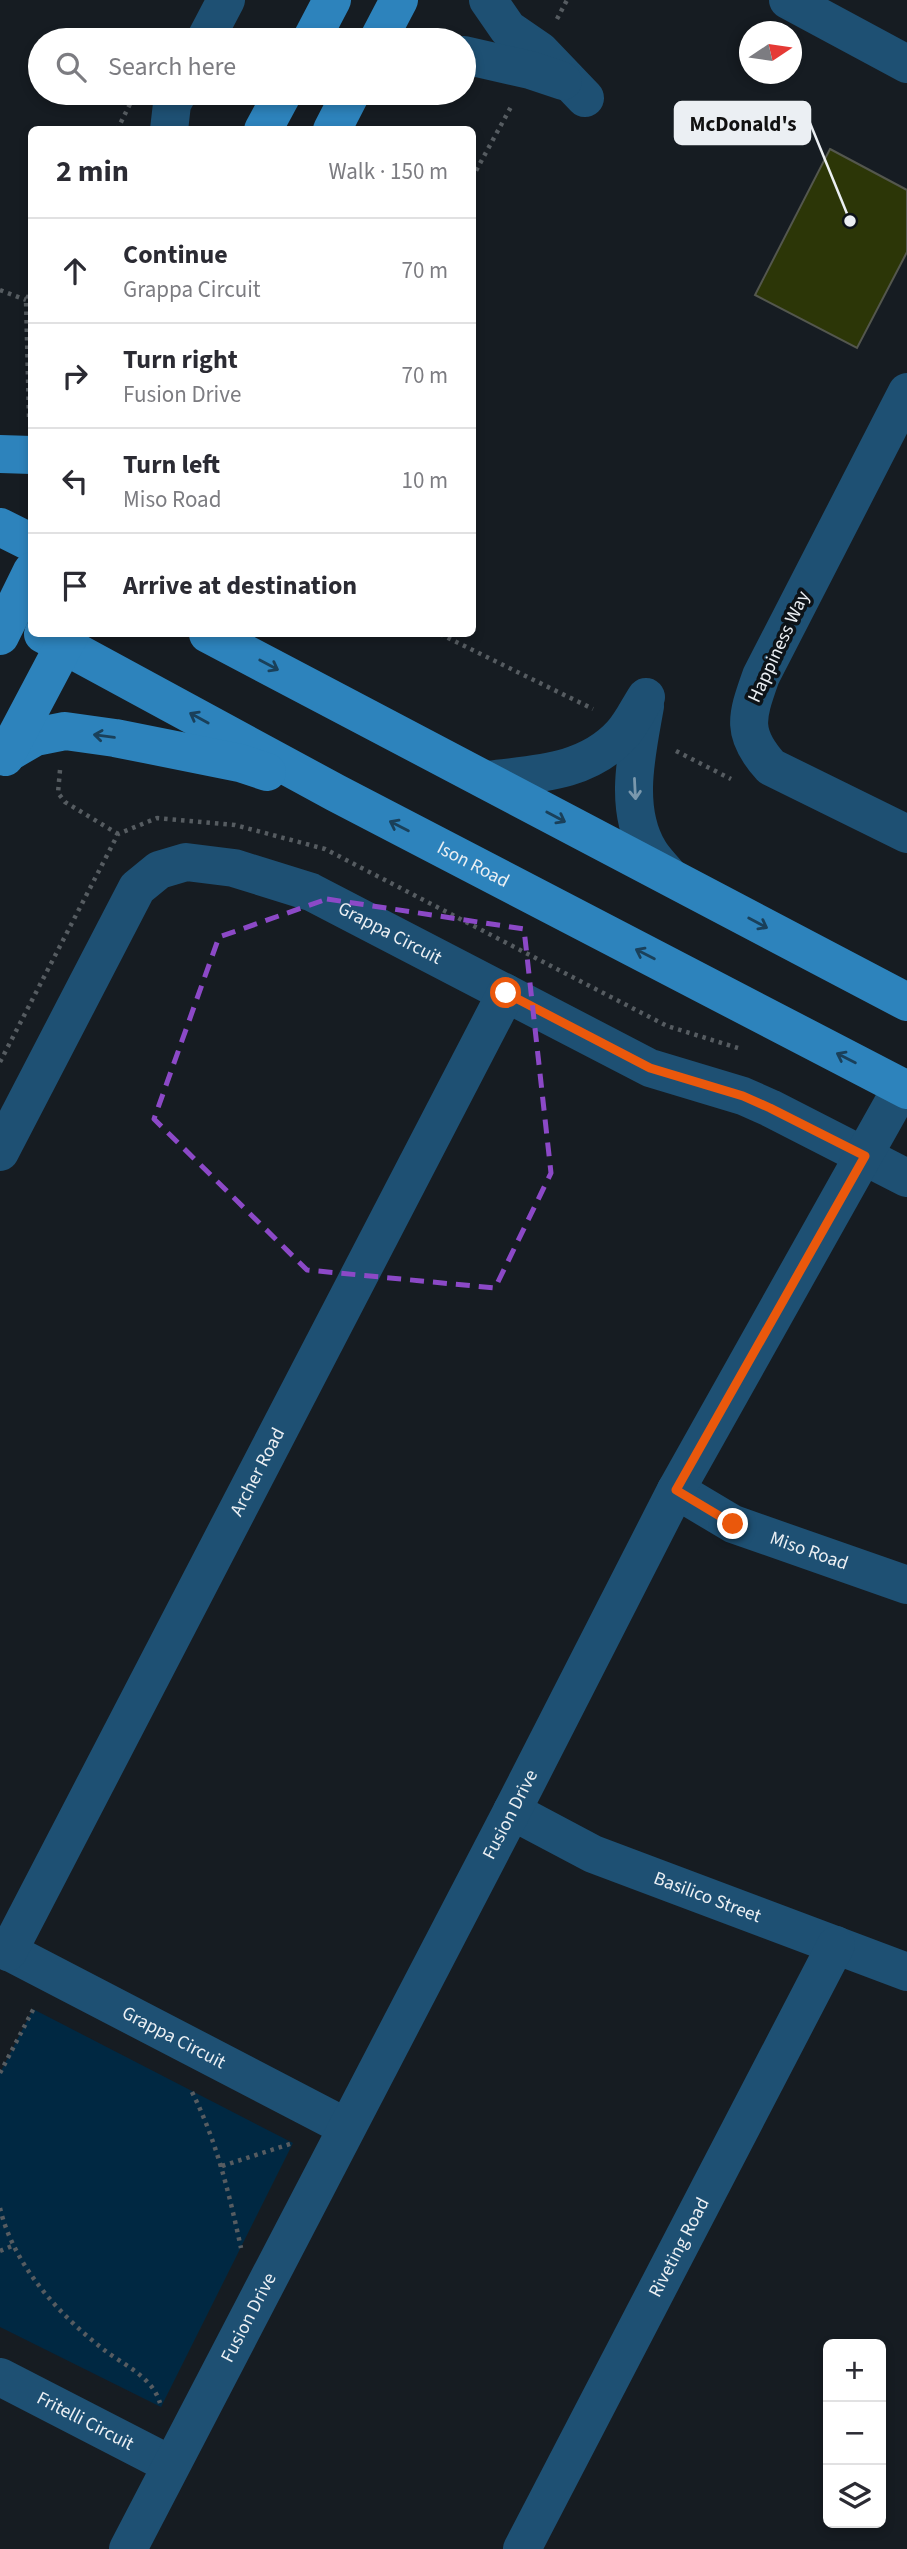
<!DOCTYPE html>
<meta charset="utf-8">
<style>
:root{--surface:#fff;--page:#f7f7f7;--text:#2b2b33;--muted:#7c7c81;--line:#e1e1e2}
body{margin:0;font-family:"Source Sans 3",sans-serif;background:var(--page);color:var(--text)}
.controls{position:absolute;right:21px;bottom:21px;display:grid;overflow:hidden;border-radius:10px;box-shadow:0 4px 10px #0003}
.controls button{width:63px;height:63px;display:grid;place-items:center;padding:0;border:0;border-bottom:2px solid var(--line);background:var(--surface);color:var(--text);font:35px sans-serif}
.compass{position:absolute;left:739px;top:21px;width:63px;height:63px;border-radius:50%;background:var(--surface);box-shadow:0 4px 10px #0003;rotate:77deg}
.stop{position:absolute;width:21px;height:21px;margin:-16px;border:5px solid #ea580c;border-radius:50%;background:#fff}
.stop.end{background:#ea580c;border-color:#fff;box-shadow:0 2px 7px #0008}
.list{margin:0;padding:0;list-style:none}
h2{display:flex;justify-content:space-between;align-items:center;height:91px;margin:0;padding:0 28px;font-size:30px}
h2 small{font-size:23px;font-weight:400;color:var(--muted)}
.list li{display:grid;grid-template-columns:46px 1fr auto;gap:21px;align-items:center;box-sizing:border-box;height:105px;padding:0 28px;border-top:2px solid var(--line)}
.list b{display:block;font-size:26px;white-space:nowrap}
.list p{margin:0;font-size:23px;white-space:nowrap;color:var(--muted)}
.list em{font-size:23px;font-style:normal;color:var(--muted)}
.icon{flex:none;width:38px;height:38px;fill:none;stroke:currentColor;stroke-width:2;stroke-linecap:round;stroke-linejoin:round}
.map{position:relative;flex:none;width:907px;height:2549px;overflow:hidden}
.search{position:absolute;background:var(--surface);box-shadow:0 4px 10px #0003;left:28px;top:28px;width:448px;height:77px;display:flex;align-items:center;gap:18px;box-sizing:border-box;padding:0 24px;border-radius:38px;color:var(--muted);font-size:26px}
.panel{position:absolute;background:var(--surface);box-shadow:0 4px 10px #0003;left:28px;top:126px;width:448px;height:511px;border-radius:10px}
.map>svg:first-child{display:block}
.green{fill:#002842}
.building{fill:#2c3607;stroke:#54574e;stroke-width:2}
.lines{fill:none;stroke-linecap:round;stroke-linejoin:round}
.path{stroke:#565c61;stroke-width:4.5;stroke-dasharray:3.5 5;stroke-linecap:butt}
.minor{stroke:#1e5073;stroke-width:38}
.major{stroke:#2d83bc;stroke-width:38}
.oneway{stroke:#1a405a}
.oneway2{stroke:#7a98ad}
.route{stroke:#ea580c;stroke-width:9}
.marked{fill:none;stroke:#8c49c7;stroke-width:5;stroke-dasharray:14 9;stroke-linejoin:round}
.labels{text-anchor:middle;dominant-baseline:central;stroke-width:7;stroke-linejoin:round;paint-order:stroke}
.street-label{font-size:19px;fill:#ebeff3;stroke:#0d1318}
.leader{fill:none;stroke:#ebeff3;stroke-width:2.5}
.callout-dot{fill:#ebeff3;stroke:#0d1318;stroke-width:2.5}
.callout{fill:#ebeff3;stroke:#ebeff3;stroke-width:2.5}
.callout-label{font-size:21px;text-anchor:middle;font-weight:bold;fill:#111}
</style>
<div class="map">
<svg width="907" height="2549" viewBox="0 0 907 2549">
<rect width="100%" height="100%" fill="#161c22"/>
<!-- green -->
<path class="green" d="M33,2009l260,134 -132,264 -161,-80v-254z"/>
<!-- building -->
<path class="building" d="M830,149l77,41v62l-50,96 -102,-53z"/>
<g class="lines">
<!-- path -->
<path class="path" d="M557,19l10,-19
M117,130l15,-30
M472,178l40,-73
M0,290l26,10
M29,417l-3,-117 6,-10
M440,634l153,75
M676,751l55,28
M60,770l-2,23 7,9 53,32
M0,1062l118,-228 39,-16 78,7 90,24 342,177 71,22
M0,2073l35,-67
M192,2092c25,50 37,101 49,156
M222,2166l71,-23
M0,2208c13,56 58,106 103,141 20,16 49,27 57,54
M0,2251l12,-5"/>
<!-- minor -->
<g class="minor">
<path d="M488,0l20,29 32,22 45,47"/>
<path d="M788,0l119,64"/>
<path d="M205,40l21,-40"/>
<path d="M464,55l66,15 33,11"/>
<path d="M169,130l3,-26 6,-11"/>
<path d="M907,392l-146,284c-14,40 -21,57 10,91l136,67"/>
<path d="M645,706c-8,46 -22,102 4,145 5,9 14,17 20,25"/>
<path d="M486,780c49,-6 101,-7 136,-46 10,-11 16,-25 24,-37"/>
<path id="s1" d="M0,1152l137,-264 22,-18 27,-8 48,6 77,24 339,176 93,28 27,12 137,70"/>
<path id="s2" d="M676,1490l57,34 174,61"/>
<path id="s3" d="M512,1811l81,43 314,118"/>
<path id="s4" d="M0,1947l346,180"/>
<path id="s5" d="M8,1952l498,-959"/>
<path id="s6" d="M0,2377l171,88"/>
<path id="s7" d="M128,2549l384,-738 164,-321 226,-403"/>
<path id="s8" d="M522,2549l314,-604"/>
</g>
<!-- major -->
<g class="major">
<path d="M311,40l21,-40"/>
<path d="M378,40l21,-40"/>
<path d="M263,130l20,-37"/>
<path d="M332,130l19,-37"/>
<path d="M0,454l32,1"/>
<path d="M0,527l32,16"/>
<path id="s9" d="M43,634l293,159 571,297"/>
<path d="M208,634l699,368"/>
<path d="M0,636l32,-65"/>
<path d="M6,754l29,-17 30,-6 50,7 125,25 27,9"/>
<path d="M5,757l65,-123"/>
</g>
</g>
<!-- one-way arrows -->
<defs><path id="oneway-shaft" d="M-6 0H5M1.5-3L5.5 0L1.5 3" fill="none" stroke-width="1.6" stroke-linecap="round" stroke-linejoin="round" transform="scale(1.75)"/></defs>
<g class="oneway">
<use href="#oneway-shaft" transform="translate(269 665) rotate(28)"/>
<use href="#oneway-shaft" transform="translate(199 718) rotate(-151)"/>
<use href="#oneway-shaft" transform="translate(104 736) rotate(-172)"/>
<use href="#oneway-shaft" transform="translate(556 817) rotate(28)"/>
<use href="#oneway-shaft" transform="translate(399 826) rotate(-153)"/>
<use href="#oneway-shaft" transform="translate(758 923) rotate(28)"/>
<use href="#oneway-shaft" transform="translate(645 954) rotate(-153)"/>
<use href="#oneway-shaft" transform="translate(846 1058) rotate(-153)"/>
</g>
<use class="oneway2" href="#oneway-shaft" transform="translate(635 789) rotate(87)"/>
<g class="lines">
<!-- route -->
<path class="route" d="M506,993l144,75 93,28 27,12 95,48 -189,334 57,34"/>
</g>
<!-- marked area -->
<path class="marked" d="M327,899l197,30 27,244 -56,115 -188,-18 -153,-151 65,-182z"/>
<g class="labels">
<!-- street labels -->
<g class="street-label">
<text transform="translate(779 647) rotate(-65)">Happiness Way</text>
<text stroke="none"><textPath href="#s9" startOffset="488">Ison Road</textPath></text>
<text stroke="none"><textPath href="#s1" startOffset="572">Grappa Circuit</textPath></text>
<text stroke="none"><textPath href="#s5" startOffset="541">Archer Road</textPath></text>
<text stroke="none"><textPath href="#s2" startOffset="147">Miso Road</textPath></text>
<text stroke="none"><textPath href="#s7" startOffset="828">Fusion Drive</textPath></text>
<text stroke="none"><textPath href="#s3" startOffset="214">Basilico Street</textPath></text>
<text stroke="none"><textPath href="#s4" startOffset="196">Grappa Circuit</textPath></text>
<text stroke="none"><textPath href="#s8" startOffset="340">Riveting Road</textPath></text>
<text stroke="none"><textPath href="#s7" startOffset="261">Fusion Drive</textPath></text>
<text stroke="none"><textPath href="#s6" startOffset="96">Fritelli Circuit</textPath></text>
</g>
</g>
<!-- callouts -->
<path class="leader" d="M850 221L810 123"/>
<circle class="callout-dot" cx="850" cy="221" r="7"/>
<rect class="callout" x="675" y="102" width="135" height="42" rx="7"/>
<g class="callout-label">
<text x="743" y="131">McDonald's</text>
</g>
</svg>
<div class="controls">
<button>+</button>
<button>−</button>
<button><svg class="icon" aria-label="layers" viewBox="0 0 24 24"><path d="M12 4l9 5-9 5-9-5zM3 14l9 5 9-5"/></svg></button>
</div>
<svg class="compass" viewBox="-18 -18 36 36"><path d="M0-13l5 13h-10z" fill="#e53935"/><path d="M0 13l5-13h-10z" fill="#7c7c81"/></svg>
<div class="stop" style="left:506px;top:993px"></div>
<div class="stop end" style="left:733px;top:1524px"></div>
<div class="search"><svg class="icon" aria-label="search" viewBox="0 0 24 24"><circle cx="10" cy="10" r="6"/><path d="M15 15l6 6"/></svg>Search here</div>
<section class="panel">
<h2>2 min<small>Walk · 150 m</small></h2>
<ul class="list">
<li><svg class="icon" aria-label="ahead" viewBox="0 0 24 24"><path d="M12 20V5M6 11l6-6 6 6"/></svg><div><b>Continue</b><p>Grappa Circuit</p></div><em>70 m</em></li>
<li><svg class="icon" aria-label="right" viewBox="0 0 24 24"><path d="M7 20v-9h11M14 6l5 5-5 5"/></svg><div><b>Turn right</b><p>Fusion Drive</p></div><em>70 m</em></li>
<li><svg class="icon" aria-label="left" viewBox="0 0 24 24"><path d="M17 20v-9H6M10 6l-5 5 5 5"/></svg><div><b>Turn left</b><p>Miso Road</p></div><em>10 m</em></li>
<li><svg class="icon" aria-label="arrive" viewBox="0 0 24 24"><path d="M6 21V4h12l-3 4 3 4H6"/></svg><div><b>Arrive at destination</b></div></li>
</ul>
</section>
</div>
